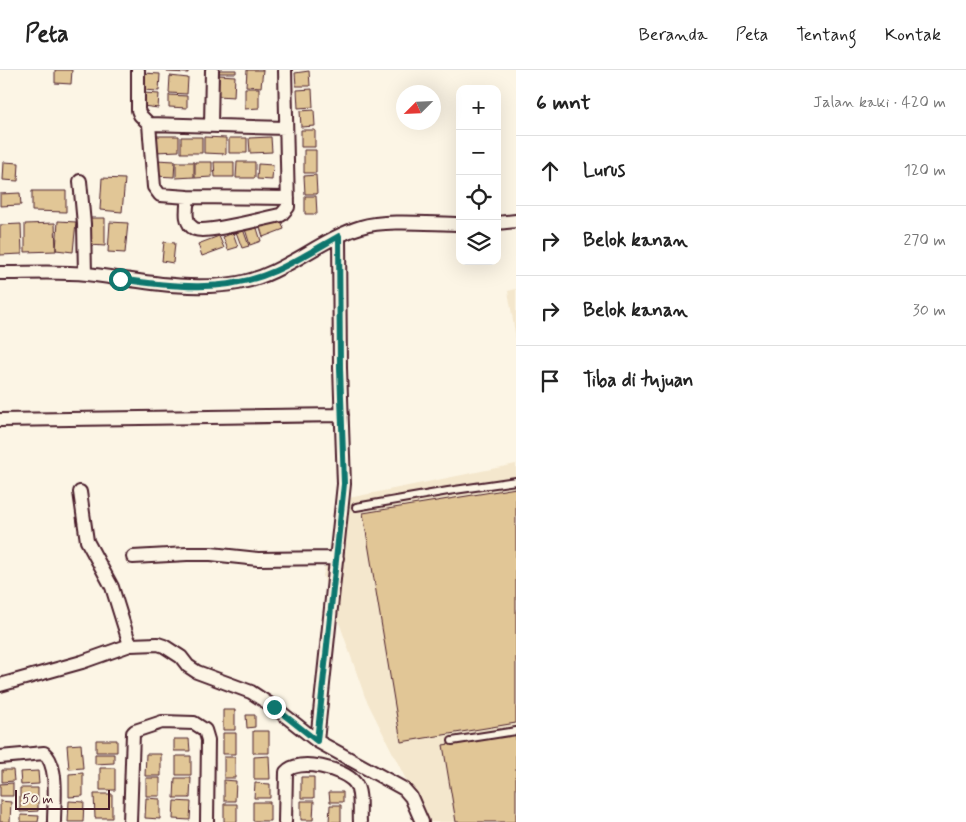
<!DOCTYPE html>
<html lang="id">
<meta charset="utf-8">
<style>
:root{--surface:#fff;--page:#f6f6f6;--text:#222;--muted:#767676;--line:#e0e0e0}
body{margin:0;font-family:Mynerve,sans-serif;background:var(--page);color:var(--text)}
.controls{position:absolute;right:15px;top:15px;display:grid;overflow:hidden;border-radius:10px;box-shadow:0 5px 20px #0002}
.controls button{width:45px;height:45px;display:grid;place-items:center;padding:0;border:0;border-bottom:1px solid var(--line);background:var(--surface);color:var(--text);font:25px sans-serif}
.compass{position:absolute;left:396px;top:15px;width:45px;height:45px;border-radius:50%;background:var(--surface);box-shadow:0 5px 20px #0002;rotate:246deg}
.scale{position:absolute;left:15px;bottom:12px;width:95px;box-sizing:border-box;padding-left:5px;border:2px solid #4a1f2b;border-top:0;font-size:14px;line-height:18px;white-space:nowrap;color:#4a1f2b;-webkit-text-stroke:4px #fcf5e5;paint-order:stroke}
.stop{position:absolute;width:15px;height:15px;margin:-11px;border:4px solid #0f766e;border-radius:50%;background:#fff}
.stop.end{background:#0f766e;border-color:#fff;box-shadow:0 1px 5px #0008}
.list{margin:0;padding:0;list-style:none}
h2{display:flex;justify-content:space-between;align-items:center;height:65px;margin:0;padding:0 20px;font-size:21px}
h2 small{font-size:16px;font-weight:400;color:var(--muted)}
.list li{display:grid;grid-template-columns:32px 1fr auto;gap:15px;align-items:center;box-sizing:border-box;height:70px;padding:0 20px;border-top:1px solid var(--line)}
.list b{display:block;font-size:19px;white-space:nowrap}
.list em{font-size:16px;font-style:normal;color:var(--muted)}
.icon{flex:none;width:28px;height:28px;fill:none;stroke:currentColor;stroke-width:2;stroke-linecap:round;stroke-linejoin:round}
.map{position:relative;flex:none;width:516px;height:752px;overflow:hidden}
header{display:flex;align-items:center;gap:30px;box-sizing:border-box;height:70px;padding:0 25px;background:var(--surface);border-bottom:1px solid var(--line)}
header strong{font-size:24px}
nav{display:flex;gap:28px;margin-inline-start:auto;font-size:18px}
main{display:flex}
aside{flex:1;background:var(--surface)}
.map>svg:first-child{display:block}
.built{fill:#f4e7cd}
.building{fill:#e1c696;stroke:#4a1f2b}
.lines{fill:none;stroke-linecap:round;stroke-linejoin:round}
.service-casing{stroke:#4a1f2b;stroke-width:10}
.minor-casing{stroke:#4a1f2b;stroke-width:16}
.service{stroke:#fcf5e5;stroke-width:6}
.minor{stroke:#fcf5e5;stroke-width:12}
.route{stroke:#0f766e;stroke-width:6}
</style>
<header>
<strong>Peta</strong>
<nav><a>Beranda</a><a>Peta</a><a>Tentang</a><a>Kontak</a></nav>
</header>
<main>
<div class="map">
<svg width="516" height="752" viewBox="0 0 516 752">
<rect width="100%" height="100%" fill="#fcf5e5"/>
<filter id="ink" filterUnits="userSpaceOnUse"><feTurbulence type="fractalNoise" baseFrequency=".02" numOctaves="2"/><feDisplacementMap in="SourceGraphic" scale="10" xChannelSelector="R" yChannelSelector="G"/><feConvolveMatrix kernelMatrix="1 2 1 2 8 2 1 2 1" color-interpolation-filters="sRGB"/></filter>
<g filter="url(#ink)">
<!-- built -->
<path class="built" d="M516,219v50l-8,-48z
M516,394v358h-93v-8l-58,-117 -42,-121 16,-76z"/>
<!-- building -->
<path class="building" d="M55,0h17l-1,14 -16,-1z
M167,0h21v3l-21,-1z
M219,0h17v3h-17z
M247,0h16l-2,17 -15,-1z
M309,1l1,15h-14l-1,-13z
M143,3l17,1 -1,17 -17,-1z
M219,5l16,1 -1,21 -16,-1z
M170,6l18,2 -1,16 -18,-1z
M245,18h14v20l-14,1z
M312,19l1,18 -15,1 -1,-18z
M144,23l15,1 -1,14 -15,-2z
M169,25l18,1v12l-18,-1z
M314,40l1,16 -14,1 -1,-16z
M301,60h14v17h-14z
M155,66h24v15l-24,1z
M181,67h21v16h-21z
M204,67l22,1v16l-22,-1z
M271,67l1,15 -22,1 -1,-15z
M229,68h18v15h-18z
M304,80h12v23h-12z
M156,90l19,1 -1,16 -19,-1z
M4,92l15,1 -1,18 -15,-1z
M176,92h18v15l-18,1z
M195,92h17v15l-17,1z
M214,92h20v15h-19z
M237,92h18v16h-19z
M258,94l15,1 -1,15 -15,-1z
M316,105l1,19h-12l-1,-18z
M102,108l23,1 -3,33 -22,-2z
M32,121h34v21l-34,-1z
M20,123l1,12 -21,1v-12z
M305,126h11l1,18h-12z
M280,147l4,12 -21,8 -4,-13z
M89,148h16v28l-16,-1z
M58,151l18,1 -3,30 -17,-2z
M110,152l18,1 -3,30 -17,-1z
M55,153l1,28 -31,1v-28z
M21,154l1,30 -22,1v-30z
M256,155l5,16 -11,4 -5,-16z
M243,159l6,17 -7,2 -6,-16z
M233,163l5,14 -10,3 -5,-13z
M219,166l5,12 -22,8 -4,-12z
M164,172l11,1 -2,20 -11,-2z
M516,418v235l-115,19 -38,-229z
M223,640h12v20h-12z
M246,645h9v12l-8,1z
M253,661h16v22h-16z
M223,663h13v21h-13z
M516,663v89h-60l-13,-77z
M174,669h15l1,12h-16z
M96,670h21v12h-21z
M81,674l2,24 -14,1 -2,-24z
M95,684h19v9l-19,1z
M146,684h15v22h-16z
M176,686h15v19h-15z
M269,686l1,23h-16v-22z
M224,687h11v21h-11z
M100,698h15v22h-15z
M2,700h11l1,11 -12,1z
M38,701l1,13 -18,1 -1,-13z
M83,703v23l-14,1v-23z
M301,707h13v21h-13z
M146,708h14v18h-14z
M175,708h16l-1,20h-16z
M224,710l12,1 -1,20h-11z
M13,713v13h-13v-12z
M255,713l15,1v14h-16z
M20,718h18v23l-18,1z
M329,722h14v10h-13z
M94,724h18v24h-17z
M146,728l14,1v20l-15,-1z
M0,731l11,1 -1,20h-10z
M69,731l15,1 -1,20h-15z
M174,731l17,1 -1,18 -17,-1z
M301,731h13l-1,19h-12z
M253,732h17v19h-17z
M224,734h13v18h-13z
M330,735h11v17h-12z
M21,745l18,1 -1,6h-17z"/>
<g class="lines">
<defs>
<path id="service" d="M356,437l92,-16 68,-10
M452,671l64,-10"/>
<path id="minor" d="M138,0v40l2,5 9,9 5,63 6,8 28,2c-1,10 -5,27 7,32 13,5 69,-11 86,-14l7,-8 -3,-137
M149,54l137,4
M211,56l1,-56
M80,111l4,43 1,50
M188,127l100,1
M497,153l19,-2
M0,203c27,0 60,-2 87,1 50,6 101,18 151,9 46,-8 80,-43 123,-56 25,-8 72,-3 99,-3
M0,350l342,-5
M80,422l7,49 25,46 18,58
M133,487l54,-3h24l47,5 79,-1
M0,615l82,-23 48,-17 28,-1 6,2 17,11 7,9 9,6 54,20 23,15 43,34 87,48 7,8 11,25
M317,671l27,-257 -4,-116 -1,-132
M0,687l44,-4c15,12 10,50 10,69
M130,752l3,-89 2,-2 27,-9 32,1 11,7 3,10 -1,82
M285,752l1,-50c12,-15 59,-3 69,11 7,9 4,28 5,39"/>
</defs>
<!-- service casing -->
<use href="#service" class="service-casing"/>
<!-- minor casing -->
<use href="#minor" class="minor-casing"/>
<!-- service -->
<use href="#service" class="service"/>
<!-- minor -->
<use href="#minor" class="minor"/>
</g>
</g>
<g class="lines" filter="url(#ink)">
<!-- route -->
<path class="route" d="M120,209c52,8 106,14 155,-8 22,-10 43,-23 64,-35l1,132 4,116 -27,257 -43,-34"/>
</g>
</svg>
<div class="controls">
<button>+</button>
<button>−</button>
<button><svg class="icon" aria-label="locate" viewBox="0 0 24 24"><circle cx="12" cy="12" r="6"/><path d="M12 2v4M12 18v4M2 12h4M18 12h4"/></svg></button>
<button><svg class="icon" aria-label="layers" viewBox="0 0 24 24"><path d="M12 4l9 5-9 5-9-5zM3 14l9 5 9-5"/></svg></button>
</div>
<svg class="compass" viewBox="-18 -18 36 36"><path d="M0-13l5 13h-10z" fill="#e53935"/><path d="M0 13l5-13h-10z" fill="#767676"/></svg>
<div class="scale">50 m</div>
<div class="stop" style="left:120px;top:209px"></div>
<div class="stop end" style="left:274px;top:637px"></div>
</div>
<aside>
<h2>6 mnt<small>Jalan kaki · 420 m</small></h2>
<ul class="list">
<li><svg class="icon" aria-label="ahead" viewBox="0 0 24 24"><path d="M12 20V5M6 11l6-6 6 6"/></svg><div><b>Lurus</b></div><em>120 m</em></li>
<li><svg class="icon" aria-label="right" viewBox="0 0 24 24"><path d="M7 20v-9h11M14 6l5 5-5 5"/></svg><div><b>Belok kanan</b></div><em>270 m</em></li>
<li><svg class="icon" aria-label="right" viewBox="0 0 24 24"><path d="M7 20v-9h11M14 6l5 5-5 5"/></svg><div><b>Belok kanan</b></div><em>30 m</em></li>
<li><svg class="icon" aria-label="arrive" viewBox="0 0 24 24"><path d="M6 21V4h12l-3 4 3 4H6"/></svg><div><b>Tiba di tujuan</b></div></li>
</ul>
</aside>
</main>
